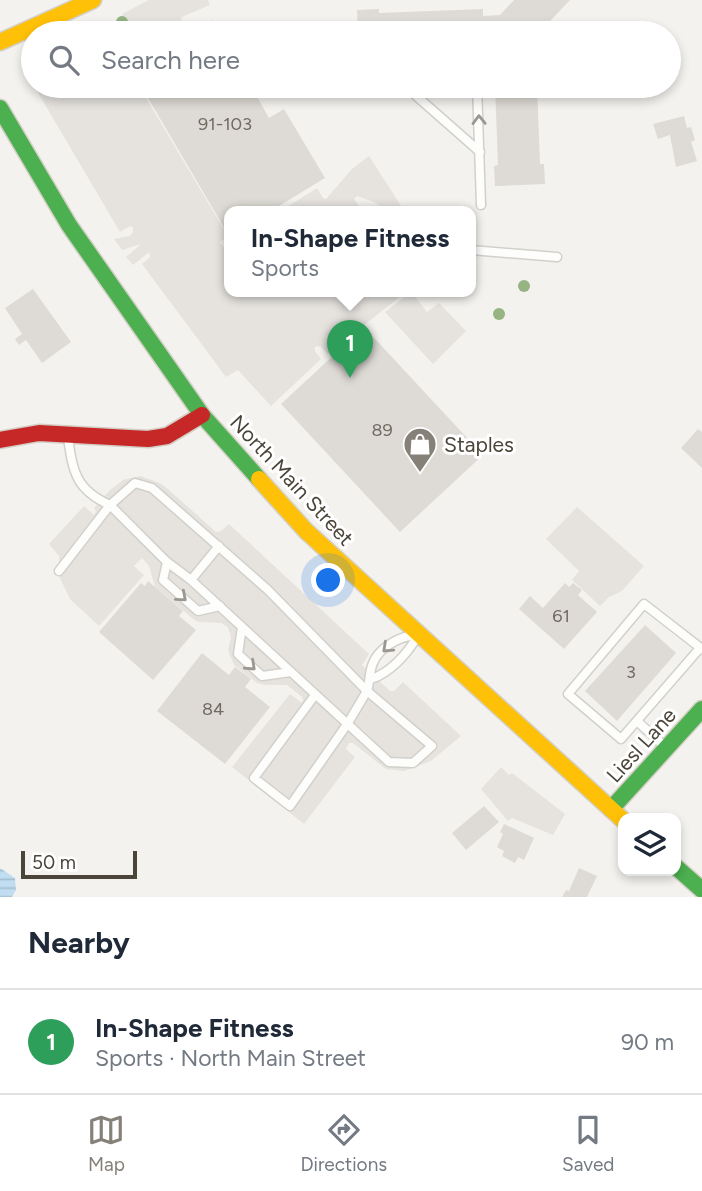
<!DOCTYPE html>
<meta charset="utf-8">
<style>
:root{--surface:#fff;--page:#f2f2f3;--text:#1f2937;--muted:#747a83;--line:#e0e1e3;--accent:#868178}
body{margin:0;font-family:Figtree,sans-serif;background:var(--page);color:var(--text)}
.controls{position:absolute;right:21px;bottom:21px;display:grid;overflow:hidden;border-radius:14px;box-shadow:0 4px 10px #0003}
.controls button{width:63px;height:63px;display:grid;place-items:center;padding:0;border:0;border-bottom:2px solid var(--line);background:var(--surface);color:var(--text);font:35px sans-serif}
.scale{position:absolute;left:21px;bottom:18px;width:116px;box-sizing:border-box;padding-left:7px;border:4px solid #4b4439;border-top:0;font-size:19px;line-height:24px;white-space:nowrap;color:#4b4439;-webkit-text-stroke:5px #fff;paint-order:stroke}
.you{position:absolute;left:329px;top:581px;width:24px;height:24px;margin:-18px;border:5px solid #fff;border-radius:50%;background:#1a73e8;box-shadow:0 0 0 10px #1a73e833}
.badge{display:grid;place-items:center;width:46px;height:46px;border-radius:50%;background:var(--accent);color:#fff;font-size:23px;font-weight:700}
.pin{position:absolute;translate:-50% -58px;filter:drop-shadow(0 2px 4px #0008)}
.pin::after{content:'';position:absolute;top:37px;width:24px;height:21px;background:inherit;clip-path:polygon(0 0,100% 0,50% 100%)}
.popup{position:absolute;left:224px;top:206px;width:252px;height:91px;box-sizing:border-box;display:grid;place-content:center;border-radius:14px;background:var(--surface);filter:drop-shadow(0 2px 5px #0005);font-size:23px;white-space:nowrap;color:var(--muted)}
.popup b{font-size:26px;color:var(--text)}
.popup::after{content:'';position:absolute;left:50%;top:100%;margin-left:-14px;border:14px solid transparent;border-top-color:var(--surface)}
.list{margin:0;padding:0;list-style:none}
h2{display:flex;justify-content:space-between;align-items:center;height:91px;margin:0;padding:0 28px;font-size:30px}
h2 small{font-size:23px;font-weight:400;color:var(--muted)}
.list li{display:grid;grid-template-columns:46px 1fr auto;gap:21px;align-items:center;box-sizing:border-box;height:105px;padding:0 28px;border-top:2px solid var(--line)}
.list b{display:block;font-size:26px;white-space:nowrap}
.list p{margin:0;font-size:23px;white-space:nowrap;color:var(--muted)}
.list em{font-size:23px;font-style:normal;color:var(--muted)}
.icon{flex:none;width:38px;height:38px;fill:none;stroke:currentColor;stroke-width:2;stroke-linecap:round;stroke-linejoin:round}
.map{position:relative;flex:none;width:702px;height:897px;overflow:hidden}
.search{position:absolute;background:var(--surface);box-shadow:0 4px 10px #0003;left:21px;right:21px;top:21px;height:77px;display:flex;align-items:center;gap:18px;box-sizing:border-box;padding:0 24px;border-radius:38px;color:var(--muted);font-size:26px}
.sheet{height:196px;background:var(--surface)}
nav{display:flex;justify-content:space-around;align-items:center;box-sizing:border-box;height:98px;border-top:2px solid var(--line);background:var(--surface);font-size:19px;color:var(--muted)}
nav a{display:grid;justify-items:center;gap:4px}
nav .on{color:var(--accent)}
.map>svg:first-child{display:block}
.parking{fill:#e6e3df}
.water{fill:url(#water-rules)}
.building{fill:#dedbd6}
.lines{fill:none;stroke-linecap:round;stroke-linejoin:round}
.lane-casing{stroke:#d2d0cb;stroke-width:11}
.fast-casing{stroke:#d3cfc5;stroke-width:19}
.slow-casing{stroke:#d3cfc5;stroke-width:19}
.jam-casing{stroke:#d3cfc5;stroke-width:19}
.lane{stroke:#fdfdfc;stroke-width:8}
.fast{stroke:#4caf50;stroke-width:16}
.slow{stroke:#ffc107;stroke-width:16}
.jam{stroke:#c62828;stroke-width:16}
.tree{fill:#96b382}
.oneway{stroke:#9b9791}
.labels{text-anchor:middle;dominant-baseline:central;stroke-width:6;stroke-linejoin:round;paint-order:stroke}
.number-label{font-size:18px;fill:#706a61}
.poi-label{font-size:21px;fill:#4b4439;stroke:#fff;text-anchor:start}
.street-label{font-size:21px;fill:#4b4439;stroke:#fff}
</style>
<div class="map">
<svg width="702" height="897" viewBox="0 0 702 897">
<defs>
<pattern id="water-rules" width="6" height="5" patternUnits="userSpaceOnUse" patternTransform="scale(1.75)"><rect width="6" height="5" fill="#c0ddf1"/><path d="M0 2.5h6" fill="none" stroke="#a6bfcf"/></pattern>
</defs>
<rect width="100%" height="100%" fill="#f4f2ee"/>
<!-- parking -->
<path class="parking" d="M149,0h59l2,5 -28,12 -1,2 6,11 -7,3h-73l21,-7 -6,-12z
M34,86h105l89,150 -8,6 9,12v38h26l6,5 4,-1 -2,-4h143l-43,34 -3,-2 -32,30 -8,-8 -5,1v4l6,8 -50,47 -33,-36 -12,7 -84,-113 8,-7v-3l-2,-1 -15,12 -7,-8 15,-13 -19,6 -8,-11 16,-3 3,-4v-5l-3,-1 -10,6z
M369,156l36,56h-23v-5l-8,-5 -17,-6 -3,3 7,10 -4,3h-78l38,-24 6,10 3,1 26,-30z
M411,292l16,20 12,-9 27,28 -33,33 -48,-52z
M140,476l20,7 8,6 48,43 5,-1 8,-7 140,130 -7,11 28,26h4l9,-9 58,54 -30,25 -27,10 -18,-2 -33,-26h-4l-3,6 9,8 -51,67 -72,-57 58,-73 11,8 2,-1 -1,-4 -15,-12h-22l-8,-2 -23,-18 -6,-15 3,-12 -3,-11 -7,-4 -23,-1 -6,-4 -37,-31 -6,-21 -7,-8 -8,8 10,9 -45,51 -29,-27 -10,-21 -1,-22 -10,-12 35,-38 10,9 2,-4 -2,-3 16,-18 13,-10z
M577,507l67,59 -22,25 -13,6 -9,9 -28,-26 7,-9 -33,-32z
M501,767l8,8 3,-2 53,41 -12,21 -41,-17 -4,3 -27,-32z"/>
<!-- water -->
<path class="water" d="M0,868l15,10 1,12 -4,7h-12z"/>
<!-- building -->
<path class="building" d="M514,0h56l-31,33h-181l-1,-23 22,-1v4l104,-4v7l17,-1z
M212,20l8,13h-31z
M141,86h110l18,32 15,-9 41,69 -56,34h-40v24z
M495,86h42l3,78h4l1,20 -50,2 -1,-20 4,-1z
M684,116l3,12 4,-1 4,13 -4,2 6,19 -21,6 -6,-32 -12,4 -5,-15z
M33,289l38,53 -29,21 -16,-23 -7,5 -4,-6 7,-5 -17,-26z
M364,327l119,128 -83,77 -119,-128z
M698,429l4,3v36l-21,-20z
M148,581l35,30 -4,5 17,14 -43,50 -54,-48 42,-49 4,3z
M565,583l4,4 4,-4 9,7 -4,5 19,17 -33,37 -45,-40 11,-13 13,12z
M645,625l31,28 -59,68 -32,-30z
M202,653l27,22 6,-8 16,12 -6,8 25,20 -45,57 -68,-53z
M484,806l15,16 -33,28 -14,-17z
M504,824l30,14 -10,22 -6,-3 -3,6 -13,-7 2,-5 -7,-4 6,-13 -3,-2z
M579,868l18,8 -10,21h-25l4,-7 3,1z"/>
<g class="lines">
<defs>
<path id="lane" d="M405,86l75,66
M477,86l4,119
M471,250l86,7
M68,438c5,34 8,52 42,67l25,-22 17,5 116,102 99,101c3,-9 2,-19 6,-28 6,-15 24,-25 40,-28
M167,562l-4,18 35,31 22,-5
M59,571l51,-66 57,57 24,18 198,182 24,1 19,-17 -65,-55 -19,32 -58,83 -36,-28 61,-83
M191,580l28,-34
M242,627l-4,27 24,22 29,-4
M700,648l-79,91 -53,-45 76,-90 58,45
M371,679c19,-6 36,-25 46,-42
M637,721l27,25"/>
<path id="fast" d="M0,108l69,117 133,190 57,64
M611,809l91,-100
M676,867l26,23"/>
<path id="slow" d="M0,42l93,-42
M259,479l47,52 317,289"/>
<path id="jam" d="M0,440l39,-7 109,6 19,-3 35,-21"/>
</defs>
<!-- lane casing -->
<use href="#lane" class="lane-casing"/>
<!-- fast casing -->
<use href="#fast" class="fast-casing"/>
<!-- slow casing -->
<use href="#slow" class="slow-casing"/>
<!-- jam casing -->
<use href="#jam" class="jam-casing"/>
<!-- lane -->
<use href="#lane" class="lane"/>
<!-- fast -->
<use href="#fast" class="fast"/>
<!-- slow -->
<use href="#slow" class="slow"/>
<!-- jam -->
<use href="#jam" class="jam"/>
</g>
<!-- trees -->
<g class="tree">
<circle cx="122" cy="22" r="6"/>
<circle cx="524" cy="286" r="6"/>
<circle cx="499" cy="314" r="6"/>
</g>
<!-- one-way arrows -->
<defs><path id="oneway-chevron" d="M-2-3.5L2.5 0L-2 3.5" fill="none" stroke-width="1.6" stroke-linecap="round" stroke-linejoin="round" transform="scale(1.75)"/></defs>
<g class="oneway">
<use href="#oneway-chevron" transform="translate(479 120) rotate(-91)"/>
<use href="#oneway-chevron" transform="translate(182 597) rotate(41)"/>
<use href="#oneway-chevron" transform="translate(387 648) rotate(137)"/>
<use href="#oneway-chevron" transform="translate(251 666) rotate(43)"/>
</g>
<!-- icons -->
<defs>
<symbol id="shop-pin" viewBox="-11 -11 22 30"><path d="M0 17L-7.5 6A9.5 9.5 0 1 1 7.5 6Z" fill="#868178" stroke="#fff"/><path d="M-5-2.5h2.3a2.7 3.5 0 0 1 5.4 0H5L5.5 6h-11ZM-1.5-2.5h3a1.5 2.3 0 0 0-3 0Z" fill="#fff"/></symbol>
</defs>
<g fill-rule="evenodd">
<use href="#shop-pin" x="401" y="425" width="38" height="52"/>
</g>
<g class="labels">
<!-- number labels -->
<g class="number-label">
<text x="225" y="124">91-103</text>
<text x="382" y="430">89</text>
<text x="561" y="616">61</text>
<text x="631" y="672">3</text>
<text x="213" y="709">84</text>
</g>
<!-- poi labels -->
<g class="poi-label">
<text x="444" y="444">Staples</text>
</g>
<!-- street labels -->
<g class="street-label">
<text transform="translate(292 480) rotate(47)">North Main Street</text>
<text transform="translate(641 745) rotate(-48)">Liesl Lane</text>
</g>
</g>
</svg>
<div class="controls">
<button><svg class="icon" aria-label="layers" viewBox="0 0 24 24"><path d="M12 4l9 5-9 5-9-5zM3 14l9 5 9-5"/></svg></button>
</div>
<div class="scale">50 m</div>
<div class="you"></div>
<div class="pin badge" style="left:350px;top:378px;background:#2e9e5b">1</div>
<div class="popup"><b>In-Shape Fitness</b>Sports</div>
<div class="search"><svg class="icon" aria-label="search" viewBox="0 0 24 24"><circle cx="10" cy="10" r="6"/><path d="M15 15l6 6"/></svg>Search here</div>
</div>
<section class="sheet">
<h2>Nearby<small></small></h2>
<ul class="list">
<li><span class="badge" style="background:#2e9e5b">1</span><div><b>In-Shape Fitness</b><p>Sports · North Main Street</p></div><em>90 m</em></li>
</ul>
</section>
<nav>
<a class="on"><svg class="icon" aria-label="map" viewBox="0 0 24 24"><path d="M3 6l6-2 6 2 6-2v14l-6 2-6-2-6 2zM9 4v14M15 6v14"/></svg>Map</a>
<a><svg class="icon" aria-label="directions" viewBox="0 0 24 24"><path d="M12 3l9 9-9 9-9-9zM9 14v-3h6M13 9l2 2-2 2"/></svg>Directions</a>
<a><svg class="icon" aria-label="saved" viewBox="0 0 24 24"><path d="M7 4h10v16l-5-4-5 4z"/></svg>Saved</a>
</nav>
